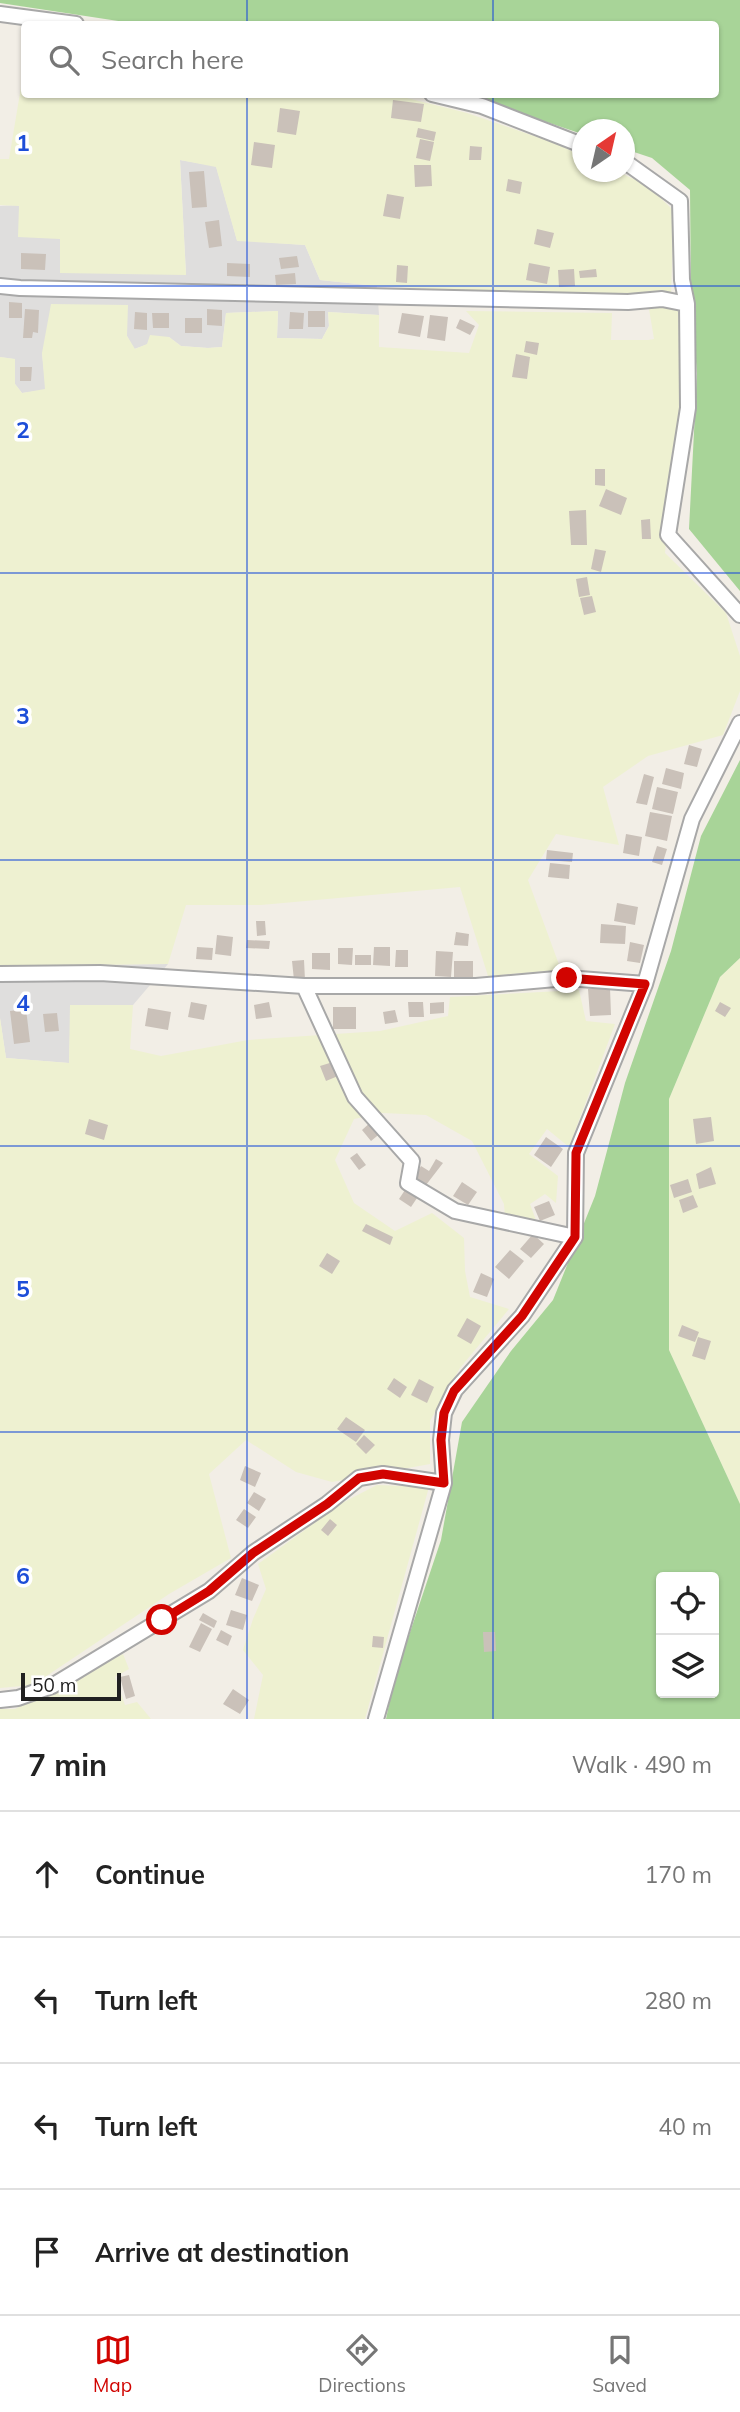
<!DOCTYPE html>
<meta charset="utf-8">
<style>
:root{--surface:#fff;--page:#f2f2f2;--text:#222;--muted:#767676;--line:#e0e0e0;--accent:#d10400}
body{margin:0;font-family:Mulish,sans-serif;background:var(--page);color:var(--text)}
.controls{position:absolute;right:21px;bottom:21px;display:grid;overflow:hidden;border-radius:7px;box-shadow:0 2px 5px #0004}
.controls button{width:63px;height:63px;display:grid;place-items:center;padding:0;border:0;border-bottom:2px solid var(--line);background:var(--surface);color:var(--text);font:35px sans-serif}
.compass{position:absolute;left:572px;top:119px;width:63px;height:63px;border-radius:50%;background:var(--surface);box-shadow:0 2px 5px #0004;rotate:34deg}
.scale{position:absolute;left:21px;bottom:18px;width:100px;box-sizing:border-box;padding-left:7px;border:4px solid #212121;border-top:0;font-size:19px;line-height:24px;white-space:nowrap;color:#212121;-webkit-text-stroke:5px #fff;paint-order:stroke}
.stop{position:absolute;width:21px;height:21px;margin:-16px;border:5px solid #d10400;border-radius:50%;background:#fff}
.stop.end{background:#d10400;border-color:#fff;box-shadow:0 2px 7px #0008}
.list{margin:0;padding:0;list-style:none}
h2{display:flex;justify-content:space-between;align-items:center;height:91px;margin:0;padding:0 28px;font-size:30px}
h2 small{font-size:23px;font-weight:400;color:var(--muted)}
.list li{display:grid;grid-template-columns:46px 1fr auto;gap:21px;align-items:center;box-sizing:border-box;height:126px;padding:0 28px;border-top:2px solid var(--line)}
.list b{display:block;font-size:26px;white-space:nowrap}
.list em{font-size:23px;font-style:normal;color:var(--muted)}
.icon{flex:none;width:38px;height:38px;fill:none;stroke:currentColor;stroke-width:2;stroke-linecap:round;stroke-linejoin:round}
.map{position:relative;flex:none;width:740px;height:1719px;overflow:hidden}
.search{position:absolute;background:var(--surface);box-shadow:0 2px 5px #0004;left:21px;right:21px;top:21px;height:77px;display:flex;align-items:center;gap:18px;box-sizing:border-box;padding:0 24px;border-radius:7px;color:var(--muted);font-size:26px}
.sheet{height:595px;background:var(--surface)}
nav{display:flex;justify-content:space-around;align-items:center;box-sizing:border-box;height:98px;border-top:2px solid var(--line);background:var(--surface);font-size:19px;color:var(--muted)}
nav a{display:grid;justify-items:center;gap:4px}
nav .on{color:var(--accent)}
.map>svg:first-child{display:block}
.residential{fill:#dfdedd}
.farmland{fill:#eef1d1}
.forest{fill:#a8d498;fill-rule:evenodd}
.building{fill:#cac1b9}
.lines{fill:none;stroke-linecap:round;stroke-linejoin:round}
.street-casing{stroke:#a8a8a8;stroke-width:18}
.street{stroke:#fff;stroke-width:14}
.route{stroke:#d10400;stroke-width:9}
.grid{fill:none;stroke:#1d4ed8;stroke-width:2;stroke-opacity:0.55}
.grid-label{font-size:23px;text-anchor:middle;font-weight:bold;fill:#1d4ed8;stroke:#fff;stroke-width:7;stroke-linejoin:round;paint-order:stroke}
</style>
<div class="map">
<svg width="740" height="1719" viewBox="0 0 740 1719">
<rect width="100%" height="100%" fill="#f2eee6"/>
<!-- residential -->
<path class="residential" d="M180,160l36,6 21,74 68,5 15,35 57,6 2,29 -51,-3 1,14 -7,13 -45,-1 1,-27 -52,2 -4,34 -14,1 -27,-2 -12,-9 -35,12 -7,-13 -85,17 4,37 -24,3 -7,-9 -1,-25 -14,-2v-151l19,-1 41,34 126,35z
M168,964l-35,41h-62l-2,58 -63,-5 -6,-40v-52z"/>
<!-- farmland -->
<path class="farmland" d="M22,81h2v13l371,1 72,18 90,31 25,12v16h36l29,13 27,26 -3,83 -57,5 -237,-13 -57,-6 -15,-35 -68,-4 -21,-74 -36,-7 6,115 -126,-2v-34l-42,-2 1,-31 -19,-1v-46h9z
M648,303l31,4 3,51 -3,59 -8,41 -1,43 -5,52 61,60 14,43v35l-17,44 -75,21 -45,31 16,58 -63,-11 -28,46 33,90 -73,6 -28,-89 -199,18h-75l-18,59 -168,2v-609l15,2v25l7,9 23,-4 -3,-36 9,-49 77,1 -1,31 8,13 12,-5 3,-9 19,2 12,9 27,2 14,-1 4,-34 52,-2 -1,27 45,1 7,-13 -1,-14 51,3v32l90,6 10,-28 -13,-14 146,2 -1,27h37l6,-1z
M740,958v546l-71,-154v-251l51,-122z
M579,990l7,31 29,3 -46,123 -22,-18 -18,25 29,22 -2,27 -11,-9 -15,10 7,19 -32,-6 -1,-13 -32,-63 -46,-26 -43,-2 -29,6 -19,41 19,43 41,28 37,-18 32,25 1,33 5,26 39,12 -49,59 -30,53v43l-98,18 -36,-10 -50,-32 -37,34 22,84 -62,36 -136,91 -33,3v-670l6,40 63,5 1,-58h63l-3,44 31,7 87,-16 132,-9 68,-15 2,-19z
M377,1485l52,2 -64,232h-111l9,-44 -20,-25 10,-31 13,-30 -8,-25 84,-61z
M123,1654l6,15 -14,8 10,28 12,-3 14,17h-151v-10h15z"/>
<!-- forest -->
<path class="forest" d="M0,0h740v591l-51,-62 8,-155 -6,-76 -1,-108 -38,-32 -27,-9 -1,-19h-42v4l-116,-39 250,-1v-70h-578l-138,-21z
M740,760v198l-20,19 -51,122v251l71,154v215h-354l8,-39 47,-140 21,-118 49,-71 42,-51 42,-104 30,-113 46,-132 30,-115zM661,1577h53v116h-53z"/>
<!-- building -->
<path class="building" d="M393,100l31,4 -3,18 -30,-4z
M280,108l20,3 -4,24 -19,-3z
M418,128l18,4 -2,9 -18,-4z
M420,139l14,3 -4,19 -14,-3z
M254,142l21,3 -3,23 -21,-3z
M470,146l12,1 -1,13h-12z
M414,165h17l1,21 -17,1z
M204,171l3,36 -15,1 -3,-36z
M508,179l14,3 -2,12 -14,-3z
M387,194l17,3 -4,22 -17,-3z
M219,220l3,26 -13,2 -4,-26z
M537,229l17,4 -4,15 -16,-4z
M21,253l25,1 -1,16 -24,-1z
M297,256l2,11 -18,2 -2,-11z
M227,263l23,1v13l-23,-1z
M529,263l21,4 -3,17 -21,-4z
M397,265l11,1 -1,17 -11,-1z
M574,269l1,17 -16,1 -1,-17z
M596,269l1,8 -17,1 -1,-7z
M295,273l1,11 -20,1 -1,-10z
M9,302l13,1v15h-13z
M25,309l14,1 -1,23 -5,-1 -1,6h-9z
M207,309l15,1v16l-15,-1z
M308,311h17v16h-17z
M135,312l12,1v17l-13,-1z
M290,312l14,1 -1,16h-14z
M152,313h17v15h-16z
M402,313l22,3 -4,21 -22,-4z
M430,315l18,2 -3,24 -18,-3z
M185,318h17v15h-17z
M460,319l15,7 -5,9 -14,-7z
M526,341l13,2 -2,12 -13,-3z
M516,354l14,3 -3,22 -15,-2z
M20,367h12l-1,14h-11z
M595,469h10v17l-10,-1z
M606,489l21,9 -6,17 -22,-9z
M586,510l1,35h-16l-2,-34z
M650,519l1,20h-9l-1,-19z
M595,549l11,2 -5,21 -10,-3z
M587,577l3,18 -11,2 -3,-18z
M592,596l4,16 -12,3 -4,-17z
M689,745l13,4 -5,18 -13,-3z
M666,768l18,5 -3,16 -19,-5z
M644,774l10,3 -7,28 -11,-2z
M657,787l21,5 -5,22 -21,-5z
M650,812l22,4 -5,25 -22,-5z
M626,834l16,3 -3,19 -16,-3z
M657,846l10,3 -5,16 -10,-3z
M547,850l26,3 -1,9 -26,-2z
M550,863l20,2 -1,14 -21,-2z
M617,903l21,4 -3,18 -21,-4z
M256,921h9l1,14 -9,1z
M601,924l25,2 -1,18 -25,-1z
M456,932l13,2 -1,12 -14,-1z
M217,935l16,2 -2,19 -16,-2z
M247,940l23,1 -1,8 -23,-1z
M630,942l14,3 -4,18 -13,-2z
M197,947l16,1 -1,12 -16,-1z
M374,947h16v19l-17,-1z
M338,948h15l-1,17 -14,-1z
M396,950h12v17h-13z
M436,951l17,1 -2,25 -16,-1z
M312,953h18v17l-18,-1z
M355,955h16v10h-16z
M304,960l1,20h-11l-2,-19z
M454,961h19v20h-19z
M610,988l1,27 -21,1 -2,-27z
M191,1002l16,3 -3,15 -16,-3z
M269,1002l3,15 -16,2 -2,-14z
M408,1002h15l1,15h-15z
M444,1002v11l-14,1v-11z
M720,1002l11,6 -6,9 -10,-6z
M333,1007h23v22h-23z
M148,1008l23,4 -3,18 -23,-4z
M26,1009l4,33 -16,2 -4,-33z
M395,1010l3,12 -13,2 -2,-12z
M57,1013l2,18 -14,1 -2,-18z
M333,1062l5,14 -12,5 -6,-15z
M711,1117l3,24 -18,3 -3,-25z
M89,1119l19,6 -4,15 -19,-6z
M372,1121l10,11 -11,9 -9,-11z
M546,1137l17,12 -12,18 -17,-12z
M357,1153l9,12 -7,5 -9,-12z
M436,1159l7,4 -17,22 -12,-7 7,-12 8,5z
M711,1167l5,17 -17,5 -3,-15z
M688,1179l4,13 -18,6 -4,-13z
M462,1182l15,10 -9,13 -15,-9z
M407,1187l12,8 -8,12 -12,-8z
M693,1195l5,12 -15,6 -4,-13z
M549,1201l6,14 -15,6 -6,-14z
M366,1224l27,13 -3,8 -28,-14z
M533,1234l11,10 -13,14 -11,-9z
M510,1250l14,11 -15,18 -14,-12z
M327,1253l13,8 -8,13 -13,-8z
M481,1273l13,6 -7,18 -14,-5z
M467,1318l14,8 -10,18 -14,-8z
M682,1325l17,7 -4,10 -17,-6z
M698,1337l13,4 -6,19 -13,-4z
M394,1378l13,9 -7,11 -13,-9z
M419,1379l15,8 -7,16 -16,-8z
M346,1417l19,13 -9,12 -19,-13z
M364,1435l11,10 -9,9 -10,-10z
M245,1466l16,7 -6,14 -15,-7z
M254,1492l12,7 -7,12 -12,-8z
M244,1509l12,8 -8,11 -12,-8z
M330,1519l7,6 -9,11 -7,-6z
M242,1578l17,7 -7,16 -17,-6z
M231,1610l16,5 -4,15 -17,-5z
M203,1613l14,8 -3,7 -15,-8z
M201,1623l11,6 -12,23 -11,-5z
M221,1630l11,6 -4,10 -12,-6z
M483,1632h12l1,19 -12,1z
M373,1636l11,1 -1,11 -11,-1z
M129,1675l6,21 -9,3 -6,-22z
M233,1689l16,11 -9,14 -17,-10z"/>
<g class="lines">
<defs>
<path id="street" d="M0,14l76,10
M432,94l50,12 100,39
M624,161l56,40 2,79 5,24
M0,286l20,2 608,14 34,-3 25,5 1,104 -20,127 72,80
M0,974l100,-1 204,13h172l91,-8 78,6
M304,986l51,111 57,64 -4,22 47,28 120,26
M0,1700l18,-2 34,-12 157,-95 44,-38 74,-49 32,-26 24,-4 61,9
M376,1719l68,-236 -3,-43 3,-27 11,-23 67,-74 53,-79 1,-84 69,-169 47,-165 48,-96"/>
</defs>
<!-- street casing -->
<use href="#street" class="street-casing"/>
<!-- street -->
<use href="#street" class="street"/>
</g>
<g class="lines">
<!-- route -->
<path class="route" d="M162,1620l47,-29 44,-38 74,-49 32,-26 24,-4 61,9 -3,-43 3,-27 10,-22 68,-75 53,-79 1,-84 69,-169 -78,-6"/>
</g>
<!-- grid -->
<path class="grid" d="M247,0v24M493,0v24M247,94v1625M493,94v1625M0,286h740M0,573h740M0,860h740M0,1146h740M0,1432h740"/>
<g class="grid-label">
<text x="23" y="151">1</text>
<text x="23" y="438">2</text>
<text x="23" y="724">3</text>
<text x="23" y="1011">4</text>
<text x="23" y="1297">5</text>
<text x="23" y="1584">6</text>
</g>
</svg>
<div class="controls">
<button><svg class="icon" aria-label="locate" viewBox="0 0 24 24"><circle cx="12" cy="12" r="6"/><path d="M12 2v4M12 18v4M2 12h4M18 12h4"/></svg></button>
<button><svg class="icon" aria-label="layers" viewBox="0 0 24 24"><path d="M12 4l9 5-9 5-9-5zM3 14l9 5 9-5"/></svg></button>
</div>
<svg class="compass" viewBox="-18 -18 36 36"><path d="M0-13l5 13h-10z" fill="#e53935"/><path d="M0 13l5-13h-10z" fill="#767676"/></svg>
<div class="scale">50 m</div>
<div class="stop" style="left:162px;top:1620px"></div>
<div class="stop end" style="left:567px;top:978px"></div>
<div class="search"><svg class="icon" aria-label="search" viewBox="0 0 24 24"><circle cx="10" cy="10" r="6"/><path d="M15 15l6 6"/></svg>Search here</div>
</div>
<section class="sheet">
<h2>7 min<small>Walk · 490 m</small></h2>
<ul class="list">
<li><svg class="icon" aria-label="ahead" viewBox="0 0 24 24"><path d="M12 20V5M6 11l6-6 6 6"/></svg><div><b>Continue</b></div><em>170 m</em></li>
<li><svg class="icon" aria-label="left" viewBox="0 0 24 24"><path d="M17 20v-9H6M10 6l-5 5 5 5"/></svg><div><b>Turn left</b></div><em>280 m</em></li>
<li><svg class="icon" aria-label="left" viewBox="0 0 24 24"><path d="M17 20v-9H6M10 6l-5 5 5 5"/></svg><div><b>Turn left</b></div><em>40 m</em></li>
<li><svg class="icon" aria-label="arrive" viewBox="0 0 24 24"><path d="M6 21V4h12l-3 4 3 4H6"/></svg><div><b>Arrive at destination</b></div></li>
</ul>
</section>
<nav>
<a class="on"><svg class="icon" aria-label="map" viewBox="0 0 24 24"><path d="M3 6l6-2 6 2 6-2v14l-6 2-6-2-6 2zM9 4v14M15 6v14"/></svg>Map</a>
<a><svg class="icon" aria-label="directions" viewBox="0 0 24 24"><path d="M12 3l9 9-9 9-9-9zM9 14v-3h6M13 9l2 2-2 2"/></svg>Directions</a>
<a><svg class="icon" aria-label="saved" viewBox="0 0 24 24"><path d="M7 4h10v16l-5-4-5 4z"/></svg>Saved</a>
</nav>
